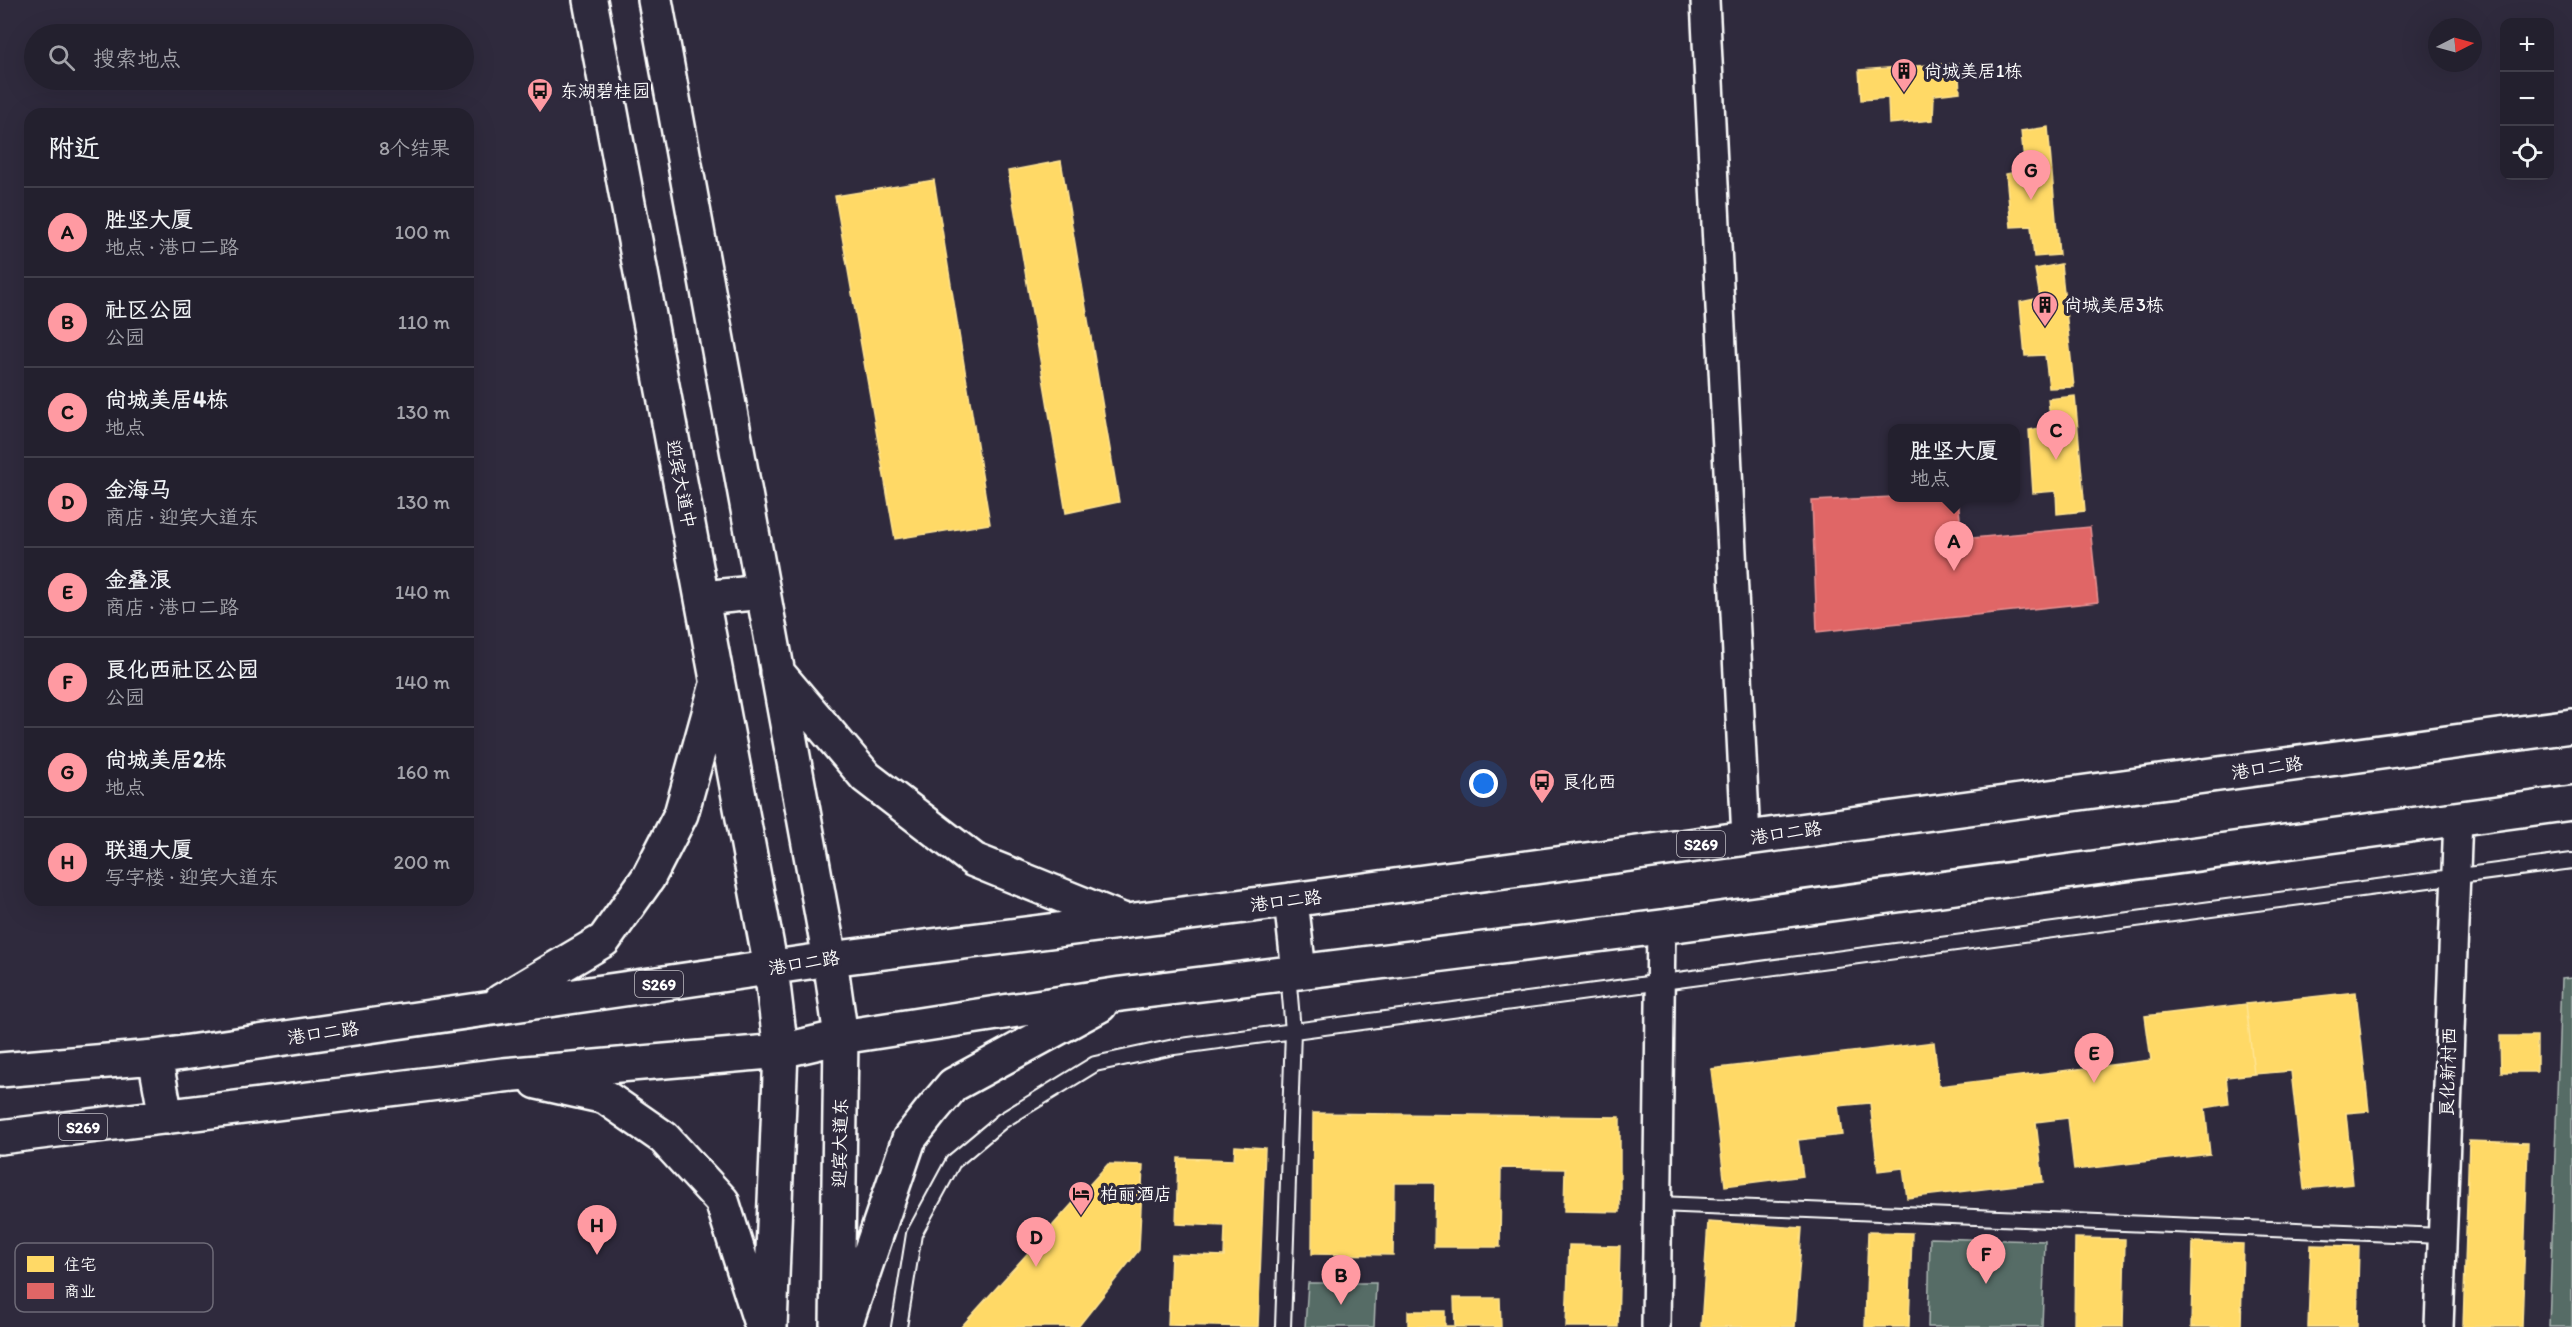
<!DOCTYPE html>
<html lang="zh">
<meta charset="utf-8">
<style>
:root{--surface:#23202e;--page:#2b2836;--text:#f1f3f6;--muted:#a3a3aa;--line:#403e4a;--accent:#ff9aa2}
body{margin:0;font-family:Itim,"LXGW WenKai TC",sans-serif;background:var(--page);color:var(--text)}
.controls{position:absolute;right:18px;top:18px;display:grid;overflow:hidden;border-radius:12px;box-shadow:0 6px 24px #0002}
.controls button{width:54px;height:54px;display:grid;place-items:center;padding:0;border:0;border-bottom:2px solid var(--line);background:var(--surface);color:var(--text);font:30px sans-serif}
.compass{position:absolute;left:2428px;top:18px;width:54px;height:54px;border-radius:50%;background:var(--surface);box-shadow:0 6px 24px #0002;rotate:84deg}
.you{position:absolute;left:1484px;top:784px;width:21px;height:21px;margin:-15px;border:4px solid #fff;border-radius:50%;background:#1a73e8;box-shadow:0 0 0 9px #1a73e833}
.badge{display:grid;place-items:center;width:39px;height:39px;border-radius:50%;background:var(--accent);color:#111;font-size:20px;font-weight:700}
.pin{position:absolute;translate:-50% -50px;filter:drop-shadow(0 2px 3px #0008)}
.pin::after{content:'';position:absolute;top:32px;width:21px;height:18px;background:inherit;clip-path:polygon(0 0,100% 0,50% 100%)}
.popup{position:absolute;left:1888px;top:424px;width:132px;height:78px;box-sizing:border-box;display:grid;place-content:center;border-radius:12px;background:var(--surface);filter:drop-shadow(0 2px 4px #0005);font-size:20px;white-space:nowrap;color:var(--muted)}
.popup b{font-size:22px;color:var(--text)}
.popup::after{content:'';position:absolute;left:50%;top:100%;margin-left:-12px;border:12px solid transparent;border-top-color:var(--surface)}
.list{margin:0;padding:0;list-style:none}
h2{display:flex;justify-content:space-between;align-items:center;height:78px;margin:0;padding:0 24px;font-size:26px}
h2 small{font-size:20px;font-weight:400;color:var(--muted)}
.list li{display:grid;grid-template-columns:39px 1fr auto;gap:18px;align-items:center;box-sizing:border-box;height:90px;padding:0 24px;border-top:2px solid var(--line)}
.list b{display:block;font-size:22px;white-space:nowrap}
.list p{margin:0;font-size:20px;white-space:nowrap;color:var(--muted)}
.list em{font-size:20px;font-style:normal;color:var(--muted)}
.icon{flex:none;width:33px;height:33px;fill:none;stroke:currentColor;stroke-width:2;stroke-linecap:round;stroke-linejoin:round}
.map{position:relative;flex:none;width:2572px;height:1327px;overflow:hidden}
.search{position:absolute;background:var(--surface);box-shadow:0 6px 24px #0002;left:24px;top:24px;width:450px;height:66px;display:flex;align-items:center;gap:15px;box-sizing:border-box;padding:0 21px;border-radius:33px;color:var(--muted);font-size:22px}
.panel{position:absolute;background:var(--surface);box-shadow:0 6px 24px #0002;left:24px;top:108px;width:450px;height:798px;border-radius:18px}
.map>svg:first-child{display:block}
.green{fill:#576c66;stroke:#abb6b2;stroke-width:1.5}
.homes{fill:#ffd966;stroke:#ffe494;stroke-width:1.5}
.shops{fill:#e06666;stroke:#e99494;stroke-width:1.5}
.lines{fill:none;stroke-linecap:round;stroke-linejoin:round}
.service-casing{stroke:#fff;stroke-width:18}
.minor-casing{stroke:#fff;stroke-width:32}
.secondary-casing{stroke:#fff;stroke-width:38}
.primary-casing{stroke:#fff;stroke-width:38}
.service{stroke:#2f2a3d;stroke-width:14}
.minor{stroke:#2f2a3d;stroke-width:27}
.secondary{stroke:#2f2a3d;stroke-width:33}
.primary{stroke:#2f2a3d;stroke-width:33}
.labels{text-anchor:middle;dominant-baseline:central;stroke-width:6;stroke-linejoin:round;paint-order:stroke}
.shield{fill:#2f2a3d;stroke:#c1bfc5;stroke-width:1.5}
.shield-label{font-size:16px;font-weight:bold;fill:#fff}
.poi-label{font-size:18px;fill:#fff;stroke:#2f2a3d;text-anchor:start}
.street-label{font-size:18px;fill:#fff;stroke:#2f2a3d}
.key{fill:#2f2a3d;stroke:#6d6a77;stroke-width:1.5}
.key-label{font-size:16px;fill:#fff}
</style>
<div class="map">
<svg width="2572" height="1327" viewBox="0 0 2572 1327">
<rect width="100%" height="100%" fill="#2f2a3d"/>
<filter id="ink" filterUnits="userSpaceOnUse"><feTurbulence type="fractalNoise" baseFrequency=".0167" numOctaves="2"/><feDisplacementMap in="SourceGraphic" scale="12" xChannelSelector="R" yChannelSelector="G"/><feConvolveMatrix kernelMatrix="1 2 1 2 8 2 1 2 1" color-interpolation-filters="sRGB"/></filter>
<g filter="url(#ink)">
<!-- green -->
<path class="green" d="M2572,978v349h-23l12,-348z
M1930,1238l115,3 -3,86h-114z
M1308,1283h68l-2,44h-69z"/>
<!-- homes -->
<path class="homes" d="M1958,63l2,29 -26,3 -1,25 -44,4 -1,-26 -27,2 -2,-30z
M2048,127l11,128 -25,2 -3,-31 -20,1 -5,-53 19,-4 -4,-39z
M1061,161l58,341 -53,11 -58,-342z
M934,180l56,344 -95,15 -60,-343z
M2061,264l13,123 -25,1 -4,-33 -20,1 -5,-54 20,-4 -5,-29z
M2075,396l10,115 -28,3 -1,-23 -23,2 -4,-63 22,-4 -3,-27z
M2356,992l13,119 -23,2 7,71 -49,5 -13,-118 -37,3 -8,-70z
M2246,1004l8,70 -28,3 3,27 -24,4 5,46 -136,16 -6,-52 -32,4 7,60 -136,16 -4,-30 -25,3 -8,-68 -32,3 4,29 -44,5 5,36 -78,10 -14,-117 223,-27 5,44 212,-26 -6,-44z
M2500,1036h37v36h-36z
M1313,1113l307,4v95l-56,-1 1,-42 -64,-1 -1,79h-66l1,-64h-41l-1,72 -81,-1z
M2469,1141l59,2 -6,184h-59z
M1235,1146l30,2 -7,179 -90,-2 3,-71 53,2 1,-30 -49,-2 2,-66 56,2z
M1108,1164l35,1 -4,85 -61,77h-117z
M1708,1222l94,6 -7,99h-94z
M1868,1232l44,1 -3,94h-44z
M2075,1238l50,1 -2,88h-49z
M2193,1242l50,2 -2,83h-50z
M1569,1245l51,1 -2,81h-52z
M2311,1245l48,1 -2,81h-49z
M1454,1298h46l1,29h-93v-16h37v15h10z"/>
<!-- shops -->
<path class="shops" d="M1892,497l66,1 4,41 128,-12 8,75 -281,30 -5,-131z"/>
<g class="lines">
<defs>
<path id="service" d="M1658,1204l784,32
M899,1327l15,-93 39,-72 49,-41 93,-57 79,-17 1398,-186
M1283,1327l10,-296 -5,-58"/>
<path id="minor" d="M1705,0l41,838
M1656,1327l5,-400
M2439,1327l19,-510"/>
<path id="secondary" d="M703,598l60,-6"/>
<path id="primary" d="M590,0l181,968 10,83 -11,276
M655,0l175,959 11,78 -4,290
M777,672l89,105 108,83 146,59
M1291,900l8,72
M501,1001l103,-61 44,-62 33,-64 35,-126
M155,1057l11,60
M0,1070l155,-13 675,-98 461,-59 1281,-174
M537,1082l68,15 59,41 58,63 40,126
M0,1137l503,-62 278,-24 60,-14 280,-43 540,-67 911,-124
M847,1320l62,-181 22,-28 22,-26 147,-80"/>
</defs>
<!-- service casing -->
<use href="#service" class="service-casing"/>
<!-- minor casing -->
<use href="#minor" class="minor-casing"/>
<!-- secondary casing -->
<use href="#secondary" class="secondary-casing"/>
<!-- primary casing -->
<use href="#primary" class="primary-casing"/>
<!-- service -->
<use href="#service" class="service"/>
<!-- minor -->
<use href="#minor" class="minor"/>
<!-- secondary -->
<use href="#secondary" class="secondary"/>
<!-- primary -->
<use href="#primary" class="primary"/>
</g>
</g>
<!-- icons -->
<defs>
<symbol id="building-pin" viewBox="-11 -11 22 30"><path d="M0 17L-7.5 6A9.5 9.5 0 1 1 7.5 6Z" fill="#ff9aa2" stroke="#2f2a3d"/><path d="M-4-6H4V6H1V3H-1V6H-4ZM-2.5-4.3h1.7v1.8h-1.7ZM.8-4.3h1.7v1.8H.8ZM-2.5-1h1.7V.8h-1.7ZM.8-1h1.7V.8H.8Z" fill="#111"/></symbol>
<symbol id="bus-pin" viewBox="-11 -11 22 30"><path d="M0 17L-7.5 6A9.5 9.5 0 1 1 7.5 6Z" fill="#ff9aa2" stroke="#2f2a3d"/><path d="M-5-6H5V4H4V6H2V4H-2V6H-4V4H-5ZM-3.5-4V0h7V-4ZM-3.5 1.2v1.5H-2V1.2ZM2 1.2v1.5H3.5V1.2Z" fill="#111"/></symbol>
<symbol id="hotel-pin" viewBox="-11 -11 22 30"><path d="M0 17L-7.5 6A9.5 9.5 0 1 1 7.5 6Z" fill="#ff9aa2" stroke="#2f2a3d"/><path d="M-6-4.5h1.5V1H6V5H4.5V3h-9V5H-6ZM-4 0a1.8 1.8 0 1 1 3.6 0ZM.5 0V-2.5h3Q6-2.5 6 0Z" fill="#111"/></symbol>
</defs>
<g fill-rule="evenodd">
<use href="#building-pin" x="1889" y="56" width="30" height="40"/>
<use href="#bus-pin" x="525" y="76" width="30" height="40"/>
<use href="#building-pin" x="2030" y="290" width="30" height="40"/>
<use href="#bus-pin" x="1527" y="767" width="30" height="40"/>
<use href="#hotel-pin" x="1066" y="1179" width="30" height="40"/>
</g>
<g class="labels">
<!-- shield labels -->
<g class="shield">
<rect x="1677" y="831" width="48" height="26" rx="4.5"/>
<rect x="635" y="971" width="48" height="26" rx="4.5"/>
<rect x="59" y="1114" width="48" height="26" rx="4.5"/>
</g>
<g class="shield-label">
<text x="1701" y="844">S269</text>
<text x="659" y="984">S269</text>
<text x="83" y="1127">S269</text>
</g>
<!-- poi labels -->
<g class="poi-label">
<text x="1924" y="71">尚城美居1栋</text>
<text x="560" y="91">东湖碧桂园</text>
<text x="2064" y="305">尚城美居3栋</text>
<text x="1562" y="782">良化西</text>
<text x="1100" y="1194">柏丽酒店</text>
</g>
<!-- street labels -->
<g class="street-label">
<text transform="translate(681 484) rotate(79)">迎宾大道中</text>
<text transform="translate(2267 768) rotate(-8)">港口二路</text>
<text transform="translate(1786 833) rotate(-8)">港口二路</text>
<text transform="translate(1286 901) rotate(-7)">港口二路</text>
<text transform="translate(804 963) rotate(-9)">港口二路</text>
<text transform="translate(323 1033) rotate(-8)">港口二路</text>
<text transform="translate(2448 1072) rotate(-88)">良化新村西</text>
<text transform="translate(840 1143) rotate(-89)">迎宾大道东</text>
</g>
</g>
<!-- legend -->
<rect x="15" y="1243" width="198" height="69" rx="9" class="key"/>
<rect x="27" y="1256" width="27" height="16" fill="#ffd966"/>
<rect x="27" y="1283" width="27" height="16" fill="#e06666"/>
<g class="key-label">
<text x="64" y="1270">住宅</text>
<text x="64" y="1297">商业</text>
</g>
</svg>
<div class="controls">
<button>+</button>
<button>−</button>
<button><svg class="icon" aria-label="locate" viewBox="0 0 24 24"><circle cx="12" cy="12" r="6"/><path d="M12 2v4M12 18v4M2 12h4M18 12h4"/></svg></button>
</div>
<svg class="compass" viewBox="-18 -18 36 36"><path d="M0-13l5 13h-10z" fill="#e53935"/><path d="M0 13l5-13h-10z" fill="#a3a3aa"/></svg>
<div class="you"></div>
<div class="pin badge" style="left:1954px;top:571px">A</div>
<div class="popup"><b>胜坚大厦</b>地点</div>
<div class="pin badge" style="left:1341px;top:1305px">B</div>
<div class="pin badge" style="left:2056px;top:460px">C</div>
<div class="pin badge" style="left:1036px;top:1267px">D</div>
<div class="pin badge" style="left:2094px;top:1083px">E</div>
<div class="pin badge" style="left:1986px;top:1284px">F</div>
<div class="pin badge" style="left:2031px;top:200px">G</div>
<div class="pin badge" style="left:597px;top:1255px">H</div>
<div class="search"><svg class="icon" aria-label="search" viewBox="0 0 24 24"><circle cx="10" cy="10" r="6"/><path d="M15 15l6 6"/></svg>搜索地点</div>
<section class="panel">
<h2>附近<small>8个结果</small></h2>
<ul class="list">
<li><span class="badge">A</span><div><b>胜坚大厦</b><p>地点 · 港口二路</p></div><em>100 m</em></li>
<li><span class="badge">B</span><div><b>社区公园</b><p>公园</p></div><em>110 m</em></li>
<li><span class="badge">C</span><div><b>尚城美居4栋</b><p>地点</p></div><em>130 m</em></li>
<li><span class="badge">D</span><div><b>金海马</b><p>商店 · 迎宾大道东</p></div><em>130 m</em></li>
<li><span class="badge">E</span><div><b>金叠浪</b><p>商店 · 港口二路</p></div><em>140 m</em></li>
<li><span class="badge">F</span><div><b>良化西社区公园</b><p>公园</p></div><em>140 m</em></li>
<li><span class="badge">G</span><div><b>尚城美居2栋</b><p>地点</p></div><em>160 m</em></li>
<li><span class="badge">H</span><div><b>联通大厦</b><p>写字楼 · 迎宾大道东</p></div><em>200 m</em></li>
</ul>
</section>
</div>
